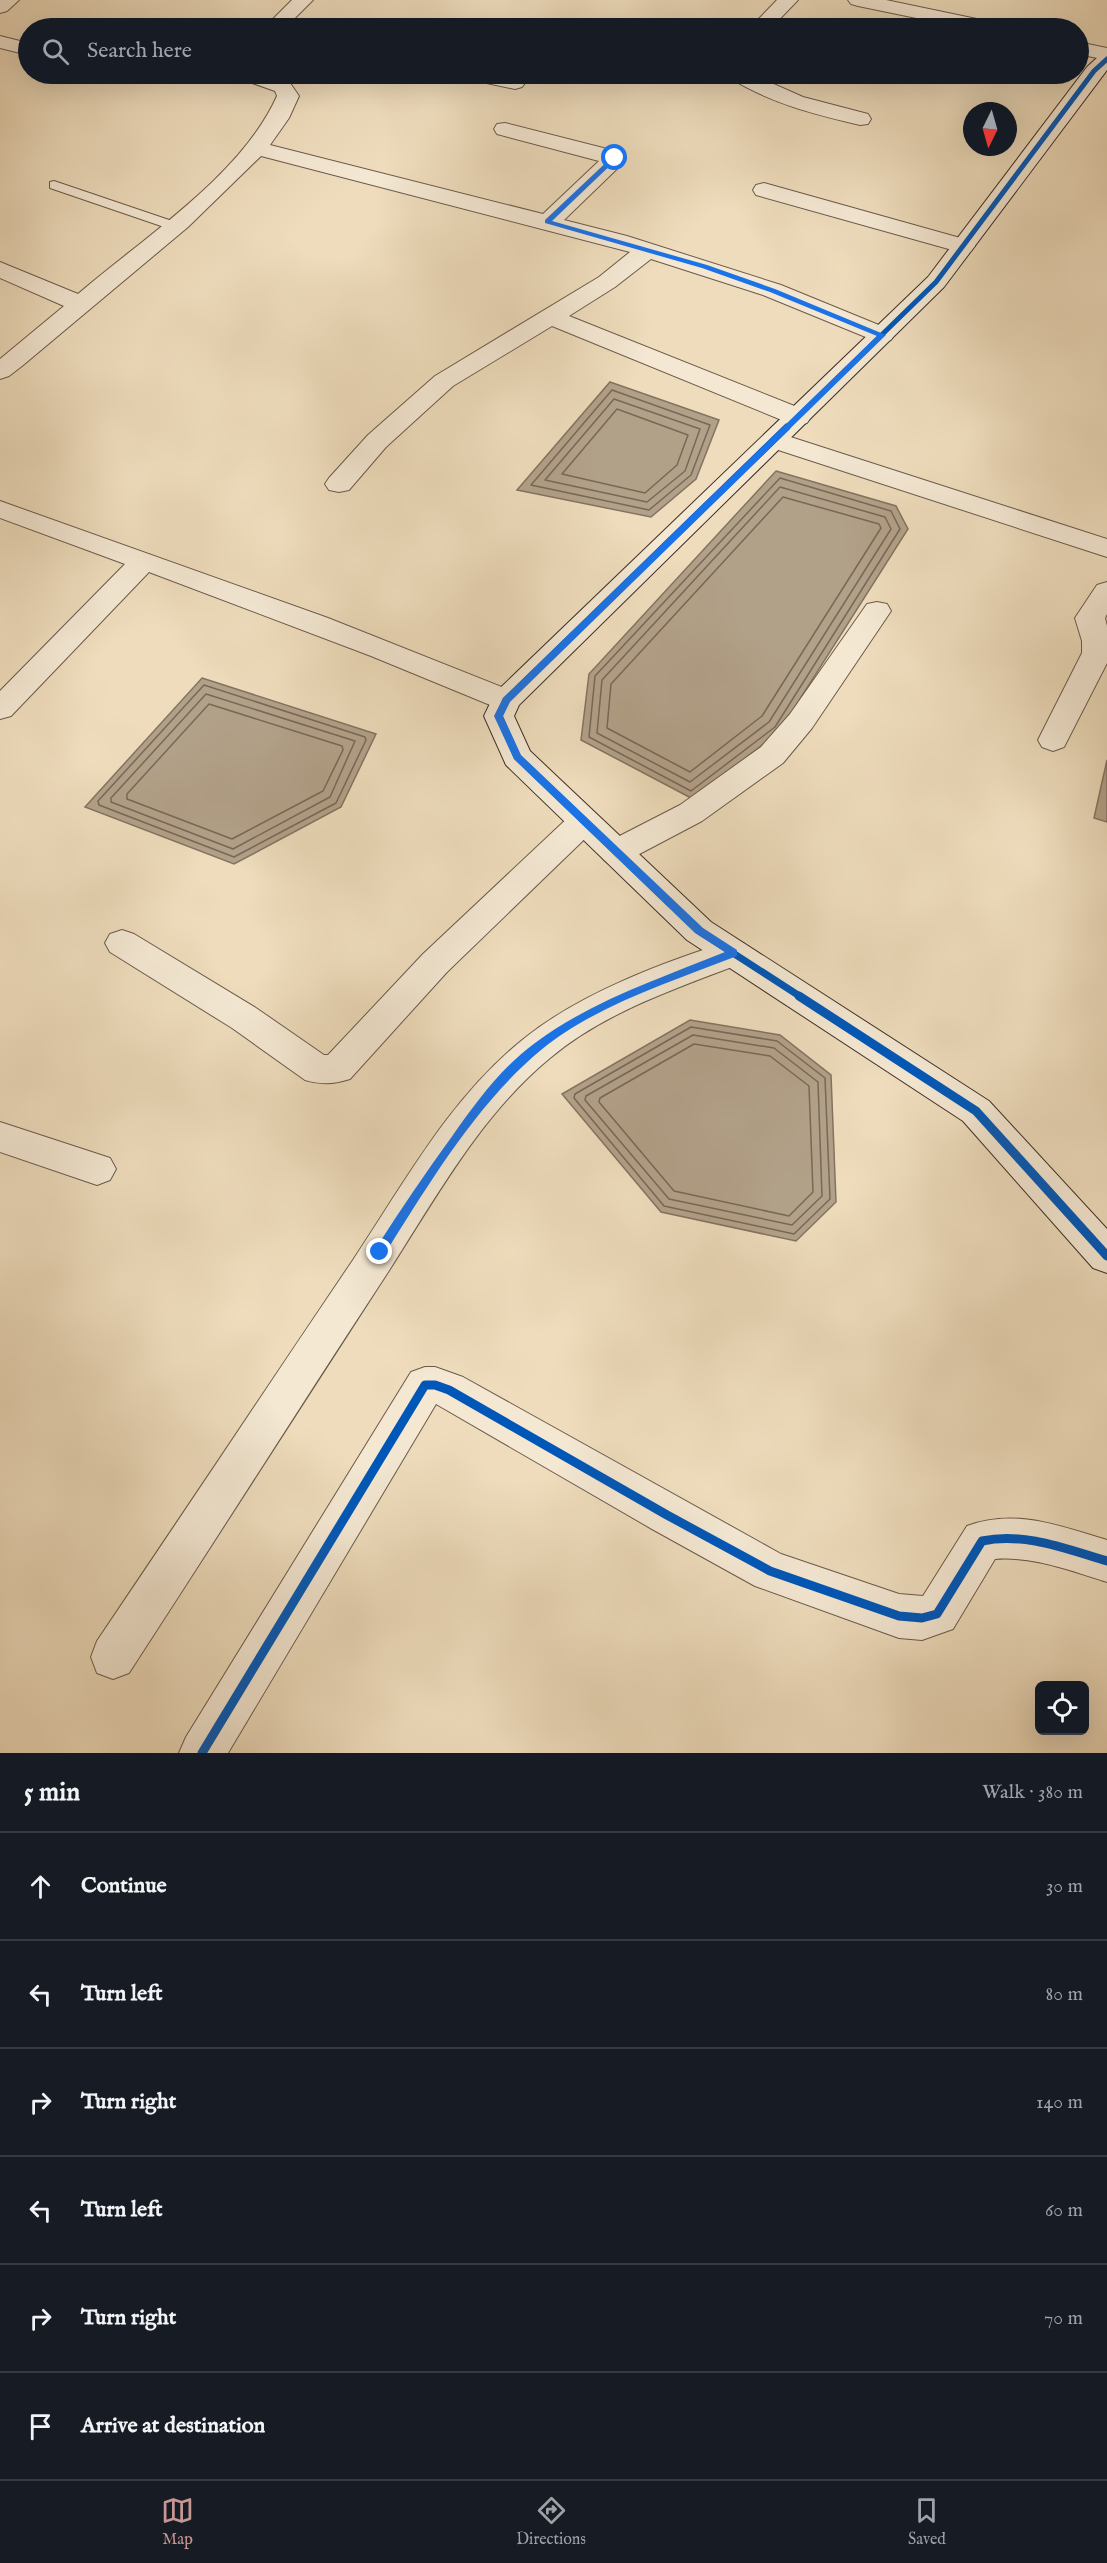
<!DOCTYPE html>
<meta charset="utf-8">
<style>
:root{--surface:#171b24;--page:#20242c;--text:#f1f3f6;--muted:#9ea1a6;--line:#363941;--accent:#c59692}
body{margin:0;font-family:"IM FELL English",serif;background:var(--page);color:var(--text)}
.controls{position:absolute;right:18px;bottom:18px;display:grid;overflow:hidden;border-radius:9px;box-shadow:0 6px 24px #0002}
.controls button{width:54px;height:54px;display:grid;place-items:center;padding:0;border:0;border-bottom:2px solid var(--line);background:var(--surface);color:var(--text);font:30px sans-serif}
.compass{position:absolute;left:963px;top:102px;width:54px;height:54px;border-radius:50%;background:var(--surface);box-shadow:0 6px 24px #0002;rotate:185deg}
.stop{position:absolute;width:18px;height:18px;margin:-14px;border:4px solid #1a73e8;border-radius:50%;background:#fff}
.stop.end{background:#1a73e8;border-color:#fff;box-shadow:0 2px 6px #0008}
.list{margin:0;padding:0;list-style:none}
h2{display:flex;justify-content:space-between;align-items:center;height:78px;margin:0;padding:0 24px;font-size:26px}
h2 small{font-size:20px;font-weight:400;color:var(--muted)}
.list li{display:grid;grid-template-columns:39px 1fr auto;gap:18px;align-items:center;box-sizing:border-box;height:108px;padding:0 24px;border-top:2px solid var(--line)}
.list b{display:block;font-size:22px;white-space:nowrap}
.list em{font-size:20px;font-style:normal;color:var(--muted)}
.icon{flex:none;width:33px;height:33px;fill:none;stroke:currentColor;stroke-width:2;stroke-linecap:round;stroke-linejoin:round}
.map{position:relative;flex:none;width:1107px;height:1753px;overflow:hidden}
.search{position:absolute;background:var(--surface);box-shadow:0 6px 24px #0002;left:18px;right:18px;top:18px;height:66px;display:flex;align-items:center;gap:15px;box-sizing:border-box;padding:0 21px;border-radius:33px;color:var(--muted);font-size:22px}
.sheet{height:726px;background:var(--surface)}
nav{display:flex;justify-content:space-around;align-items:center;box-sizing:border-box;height:84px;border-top:2px solid var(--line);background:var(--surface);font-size:16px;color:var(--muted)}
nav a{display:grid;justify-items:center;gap:3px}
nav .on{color:var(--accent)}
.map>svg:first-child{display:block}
.water{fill:#b2a189;stroke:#847361;stroke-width:1.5}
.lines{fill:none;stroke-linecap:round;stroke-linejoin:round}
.shore{stroke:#786857;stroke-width:1.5}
.lane-casing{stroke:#6b5a4b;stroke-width:2}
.street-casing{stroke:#6b5a4b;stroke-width:2}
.secondary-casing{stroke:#3f2e25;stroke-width:2}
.lane{fill:#f4e8d3;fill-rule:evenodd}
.street{fill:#f4e8d3;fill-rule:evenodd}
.secondary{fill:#f4e8d3;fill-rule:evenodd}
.cycleway-far2-casing{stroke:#f4e8d3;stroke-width:8}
.cycleway-far1-casing{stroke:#f4e8d3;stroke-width:10}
.cycleway-casing{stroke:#f4e8d3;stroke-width:13}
.cycleway-far2{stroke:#0057b8;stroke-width:5}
.cycleway-far1{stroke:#0057b8;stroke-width:7}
.cycleway{stroke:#0057b8;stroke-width:9}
.route{fill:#1a73e8}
</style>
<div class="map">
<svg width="1107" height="1753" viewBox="0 0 1107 1753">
<rect width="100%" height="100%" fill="#eedcbc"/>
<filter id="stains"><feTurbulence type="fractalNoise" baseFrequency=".00333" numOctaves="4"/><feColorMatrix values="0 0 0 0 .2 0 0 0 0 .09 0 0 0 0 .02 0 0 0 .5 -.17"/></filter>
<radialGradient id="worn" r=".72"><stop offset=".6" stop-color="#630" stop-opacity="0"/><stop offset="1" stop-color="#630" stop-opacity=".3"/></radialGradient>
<!-- water -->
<path class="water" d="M610,382l109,38 -23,59 -45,38 -134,-27z
M776,471l120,35 12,23 -129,203 -86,67 -112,-59 8,-66z
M202,678l174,56 -35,73 -107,57 -149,-57z
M1107,760v62l-13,-4z
M690,1020l90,15 51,40 5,127 -40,39 -135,-29 -99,-118z"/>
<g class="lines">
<!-- shore -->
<path class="shore" d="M612,390l98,35 -19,50 -42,35 -118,-25z
M614,399l86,30 -15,42 -38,31 -102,-22z
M617,409l71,26 -11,30 -32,28 -83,-19z
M780,478l111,33 9,18 -125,198 -84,64 -102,-54 6,-61z
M780,487l105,30 6,12 -122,193 -79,60 -93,-49 5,-53z
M783,497l96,27 2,4 -119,188 -72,56 -83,-44 4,-44z
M204,685l161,52 1,3 -30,63 -102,54 -135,-52 -1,-4z
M206,694l149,47 -25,56 -97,52 -122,-47v-4z
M209,704l133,42 1,4 -20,41 -91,48 -105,-40v-5z
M691,1027l86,14 48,37 5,121 -36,35 -130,-28 -90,-108 1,-4z
M693,1035l81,13 44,34 4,114 -30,29 -123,-26 -84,-99 1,-4z
M694,1044l76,12 39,30 4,106 -24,24 -115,-25 -75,-89 1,-4z"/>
<defs>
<path id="lane" d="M54,181l124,42 2,3 -6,4 -4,-1 -120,-41v-6z"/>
<path id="street" d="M0,0h19l-12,11 -7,2z
M292,0h21l-28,28h-21z
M777,0h21l-27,28h-21z
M848,0h38l105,22 7,2 3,4h-36l-107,-22 -7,-2z
M0,36l28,7v12l-28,-7z
M1078,42l29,6v12l-29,-6z
M235,74h29l26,9 9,13 -10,22 -19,27 273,69 56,-53 -102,-27 -3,-5 3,-5 8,-1 118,30 3,5 -3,5 -59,57 63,16 154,49 110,45 3,5 -3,5 -9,2 -9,-2 -110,-45 -112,-36 -36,28 -46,29 238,95 4,6 -4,6 -9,2 -9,-2 -237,-97 -99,60 -67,61 -37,43 -10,2 -10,-2 -4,-6 4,-6 39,-43 67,-59 164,-99 31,-25 -369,-96 -73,71 -166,139 -13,10 -9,3v-20l64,-53 -64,-28v-16l78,32c65,-56 164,-119 199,-198l-2,-5 -37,-13z
M460,74h39l23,5 3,4 -3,4 -7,2 -52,-11z
M727,74h24l52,23 65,17 3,5 -3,5 -8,1c-46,-11 -90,-22 -130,-47z
M764,183l207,58 4,5 -4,5 -8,2 -207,-58 -3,-5 3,-5z
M775,432l332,107v18l-341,-111 -4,-6 4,-6z
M0,501l328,117 189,75 4,7 -4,7 -11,3 -11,-3 -124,-51 -222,-84 -138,144 -11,3v-28l125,-127 -125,-46z
M1107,582v32l-2,4 2,8v37l-43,84 -11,4 -11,-4 -4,-7 44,-87v-12l-7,-23 22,-33z
M877,602l10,2 4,7 -79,117 -29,35 -81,58 -74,39 -12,4 -12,-4 -4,-8 4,-8 76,-39 81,-58 29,-33 77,-110z
M584,810l11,3 5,8 -5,8 -148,143 -97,107c-16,5 -29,6 -45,1l-73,-52 -122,-76 -5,-9 5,-9 12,-4 12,4 122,74 68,47h4l95,-101 150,-141z
M733,940l12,4 5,9 -5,9c-67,26 -139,49 -195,96 -74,61 -119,149 -171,228 -84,128 -166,258 -250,387l-16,6 -16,-6 -6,-16 6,-16c86,-127 170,-254 256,-381 52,-78 98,-164 173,-223 57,-45 138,-75 207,-97z
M0,1122l110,36 6,11 -6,11 -13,5 -97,-33z
M425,1367h10l28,10 318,177 118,40 24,2 44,-70c48,-18 93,0 140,14v42c-36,-11 -73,-26 -112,-23l-42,70 -31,11 -23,-2 -144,-52 -103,-57 -216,-125 -208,349h-49l7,-16 225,-365z"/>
<path id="secondary" d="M1107,53v17l-163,217 -425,418 -5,11 16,35 181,171 278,179 118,128v44l-14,-5 -130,-147 -276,-181 -181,-175 -22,-49 11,-23 433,-416 159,-210 13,-12z"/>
</defs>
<!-- lane casing -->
<use href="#lane" class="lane-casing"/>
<!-- street casing -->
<use href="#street" class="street-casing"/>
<!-- secondary casing -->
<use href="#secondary" class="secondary-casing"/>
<!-- lane -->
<use href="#lane" class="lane"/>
<!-- street -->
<use href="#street" class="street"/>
<!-- secondary -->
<use href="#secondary" class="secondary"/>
<defs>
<path id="cycleway-far2" d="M785,429l151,-147 158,-211 13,-12"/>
<path id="cycleway-far1" d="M787,427l-281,273 -7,16 18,41 182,174 102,66"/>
<path id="cycleway" d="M799,996l177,115 131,145
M202,1753l223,-368h10l14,5 218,125 103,56 129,45 23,2 15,-4 45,-73c43,-9 84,8 125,20"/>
</defs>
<!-- cycleway-far2 casing -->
<use href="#cycleway-far2" class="cycleway-far2-casing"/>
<!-- cycleway-far1 casing -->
<use href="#cycleway-far1" class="cycleway-far1-casing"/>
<!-- cycleway casing -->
<use href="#cycleway" class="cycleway-casing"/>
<!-- cycleway-far2 -->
<use href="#cycleway-far2" class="cycleway-far2"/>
<!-- cycleway-far1 -->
<use href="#cycleway-far1" class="cycleway-far1"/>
<!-- cycleway -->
<use href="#cycleway" class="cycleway"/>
</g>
<!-- route -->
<path class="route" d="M613,156l5,2 -66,63 155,44 68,24 111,46 -376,367 -7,14 18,39 182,173 34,22v6c-64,25 -143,50 -196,94 -65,54 -112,134 -157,205h-8v-7c25,-39 50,-76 77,-113 24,-34 48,-67 82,-92 56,-42 126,-65 190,-91l-30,-19 -181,-174 -20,-43 9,-18 374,-362 -107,-44 -68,-24 -157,-45v-3z"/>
<rect width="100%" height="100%" filter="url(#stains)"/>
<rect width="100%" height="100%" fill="url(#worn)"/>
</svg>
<div class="controls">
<button><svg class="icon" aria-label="locate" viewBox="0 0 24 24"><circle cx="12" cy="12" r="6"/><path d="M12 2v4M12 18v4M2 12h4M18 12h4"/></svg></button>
</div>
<svg class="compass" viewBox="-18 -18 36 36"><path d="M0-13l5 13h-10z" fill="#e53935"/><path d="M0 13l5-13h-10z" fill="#9ea1a6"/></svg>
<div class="stop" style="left:615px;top:158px"></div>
<div class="stop end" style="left:380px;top:1252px"></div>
<div class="search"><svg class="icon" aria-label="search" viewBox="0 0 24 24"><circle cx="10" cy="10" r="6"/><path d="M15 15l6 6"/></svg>Search here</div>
</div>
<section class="sheet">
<h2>5 min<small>Walk · 380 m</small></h2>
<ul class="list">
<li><svg class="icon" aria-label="ahead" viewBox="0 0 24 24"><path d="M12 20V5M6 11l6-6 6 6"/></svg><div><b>Continue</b></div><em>30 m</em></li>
<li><svg class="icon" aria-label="left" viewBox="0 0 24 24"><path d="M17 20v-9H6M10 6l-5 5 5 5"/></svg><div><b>Turn left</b></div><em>80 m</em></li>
<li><svg class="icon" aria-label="right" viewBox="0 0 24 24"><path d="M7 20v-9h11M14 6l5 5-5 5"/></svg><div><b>Turn right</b></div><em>140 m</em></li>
<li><svg class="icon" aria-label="left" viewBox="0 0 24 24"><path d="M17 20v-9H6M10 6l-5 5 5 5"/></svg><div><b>Turn left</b></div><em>60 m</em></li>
<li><svg class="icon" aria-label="right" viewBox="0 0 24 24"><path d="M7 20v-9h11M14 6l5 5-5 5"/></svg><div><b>Turn right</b></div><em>70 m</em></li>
<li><svg class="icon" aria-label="arrive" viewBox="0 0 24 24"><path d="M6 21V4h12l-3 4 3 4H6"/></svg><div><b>Arrive at destination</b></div></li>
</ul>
</section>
<nav>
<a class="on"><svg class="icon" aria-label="map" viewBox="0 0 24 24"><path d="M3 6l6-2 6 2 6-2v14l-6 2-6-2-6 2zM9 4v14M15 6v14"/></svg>Map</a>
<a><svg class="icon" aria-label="directions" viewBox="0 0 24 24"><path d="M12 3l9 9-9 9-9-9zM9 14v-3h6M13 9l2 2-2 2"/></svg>Directions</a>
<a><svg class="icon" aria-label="saved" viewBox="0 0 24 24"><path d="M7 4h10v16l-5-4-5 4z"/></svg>Saved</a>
</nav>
